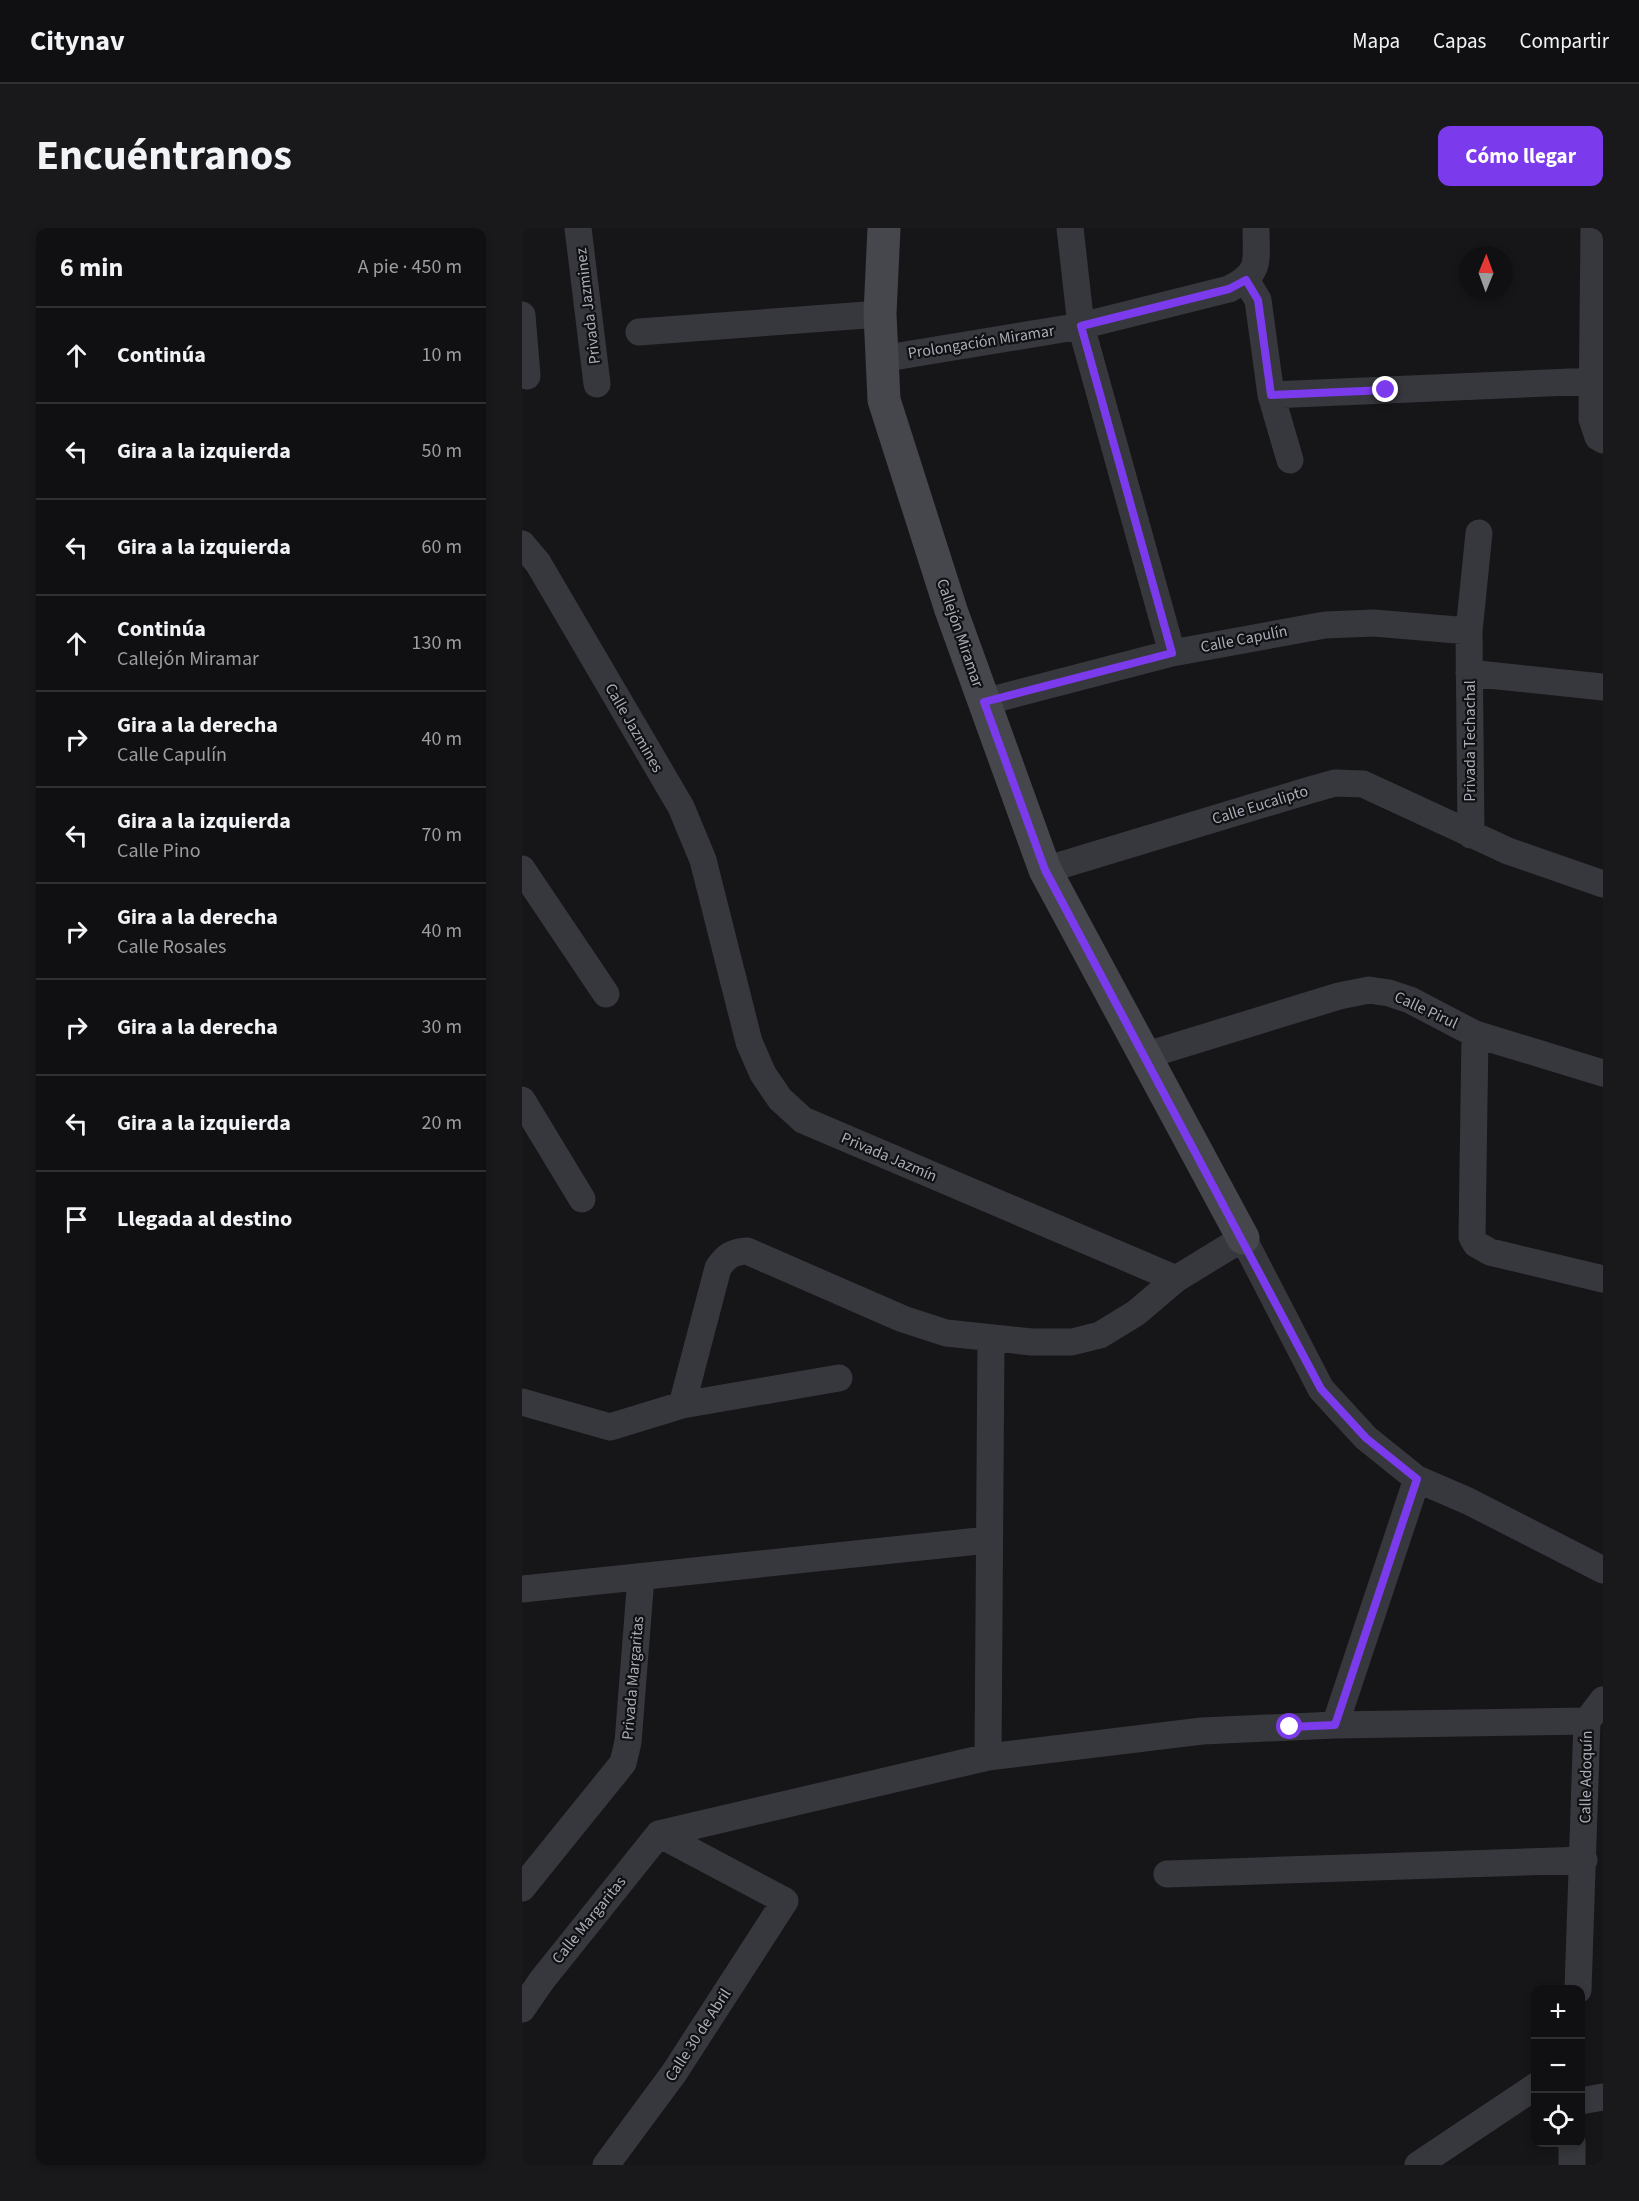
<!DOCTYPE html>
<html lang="es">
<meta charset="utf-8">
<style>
:root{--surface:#101012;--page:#19191b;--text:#f1f3f6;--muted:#9c9d9f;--line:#303032;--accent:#7c3aed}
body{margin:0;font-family:"Source Sans 3",sans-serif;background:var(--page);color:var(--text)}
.controls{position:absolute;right:18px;bottom:18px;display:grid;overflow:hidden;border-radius:12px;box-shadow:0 3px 9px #0003}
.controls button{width:54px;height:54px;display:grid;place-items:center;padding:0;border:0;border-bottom:2px solid var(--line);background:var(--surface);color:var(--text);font:30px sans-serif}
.compass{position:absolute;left:937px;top:18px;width:54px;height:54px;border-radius:50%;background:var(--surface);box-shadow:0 3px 9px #0003;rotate:1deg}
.stop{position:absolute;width:18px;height:18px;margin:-14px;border:4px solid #7c3aed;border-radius:50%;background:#fff}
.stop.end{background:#7c3aed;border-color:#fff;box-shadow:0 2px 6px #0008}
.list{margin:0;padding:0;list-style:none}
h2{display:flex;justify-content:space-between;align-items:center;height:78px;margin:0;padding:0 24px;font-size:26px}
h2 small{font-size:20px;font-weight:400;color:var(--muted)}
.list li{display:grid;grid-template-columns:39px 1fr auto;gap:18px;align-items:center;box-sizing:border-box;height:96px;padding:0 24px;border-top:2px solid var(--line)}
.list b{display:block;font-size:22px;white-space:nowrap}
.list p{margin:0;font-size:20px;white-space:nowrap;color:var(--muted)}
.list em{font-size:20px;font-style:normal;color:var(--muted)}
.icon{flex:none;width:33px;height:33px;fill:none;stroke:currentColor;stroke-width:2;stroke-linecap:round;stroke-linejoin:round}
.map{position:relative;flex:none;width:1081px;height:1937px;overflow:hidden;border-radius:12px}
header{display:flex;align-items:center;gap:36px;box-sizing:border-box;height:84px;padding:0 30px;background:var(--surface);border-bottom:2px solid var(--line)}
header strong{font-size:28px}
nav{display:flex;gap:33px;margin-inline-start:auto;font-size:21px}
.intro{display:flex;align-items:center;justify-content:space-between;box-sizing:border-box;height:144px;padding:0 36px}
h1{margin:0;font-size:42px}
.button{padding:15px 27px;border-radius:12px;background:var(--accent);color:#fff;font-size:21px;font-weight:700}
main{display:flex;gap:36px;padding:0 36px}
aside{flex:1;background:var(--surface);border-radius:12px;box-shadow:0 3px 9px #0003}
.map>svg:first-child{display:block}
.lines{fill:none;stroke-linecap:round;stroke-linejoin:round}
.street{stroke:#37383d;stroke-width:27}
.secondary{stroke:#45474d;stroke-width:33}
.route{stroke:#7c3aed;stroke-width:8}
.labels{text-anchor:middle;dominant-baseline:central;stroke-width:4.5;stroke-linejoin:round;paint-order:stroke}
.street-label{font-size:16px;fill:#a8adb8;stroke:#111113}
</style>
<header>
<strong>Citynav</strong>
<nav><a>Mapa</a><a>Capas</a><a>Compartir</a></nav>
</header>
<div class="intro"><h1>Encuéntranos</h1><a class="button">Cómo llegar</a></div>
<main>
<aside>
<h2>6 min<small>A pie · 450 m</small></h2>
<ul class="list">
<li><svg class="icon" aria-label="ahead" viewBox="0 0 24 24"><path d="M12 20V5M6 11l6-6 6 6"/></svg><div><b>Continúa</b></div><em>10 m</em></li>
<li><svg class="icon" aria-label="left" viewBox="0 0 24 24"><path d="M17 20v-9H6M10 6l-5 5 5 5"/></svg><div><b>Gira a la izquierda</b></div><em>50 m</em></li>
<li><svg class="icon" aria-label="left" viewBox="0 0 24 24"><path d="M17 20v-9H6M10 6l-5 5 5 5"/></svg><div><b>Gira a la izquierda</b></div><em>60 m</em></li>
<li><svg class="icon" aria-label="ahead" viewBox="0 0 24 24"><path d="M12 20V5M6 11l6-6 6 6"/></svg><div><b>Continúa</b><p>Callejón Miramar</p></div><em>130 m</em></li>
<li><svg class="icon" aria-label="right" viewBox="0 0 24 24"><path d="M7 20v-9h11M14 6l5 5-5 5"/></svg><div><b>Gira a la derecha</b><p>Calle Capulín</p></div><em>40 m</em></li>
<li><svg class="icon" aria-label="left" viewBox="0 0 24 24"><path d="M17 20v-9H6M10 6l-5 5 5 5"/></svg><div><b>Gira a la izquierda</b><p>Calle Pino</p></div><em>70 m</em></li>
<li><svg class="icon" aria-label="right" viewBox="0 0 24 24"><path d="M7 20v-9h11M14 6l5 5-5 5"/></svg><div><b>Gira a la derecha</b><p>Calle Rosales</p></div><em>40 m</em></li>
<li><svg class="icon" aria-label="right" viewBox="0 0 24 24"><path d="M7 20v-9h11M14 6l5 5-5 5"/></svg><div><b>Gira a la derecha</b></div><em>30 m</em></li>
<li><svg class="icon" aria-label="left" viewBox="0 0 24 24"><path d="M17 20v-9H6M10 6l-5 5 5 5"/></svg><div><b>Gira a la izquierda</b></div><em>20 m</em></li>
<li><svg class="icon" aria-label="arrive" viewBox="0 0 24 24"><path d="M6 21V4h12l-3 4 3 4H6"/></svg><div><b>Llegada al destino</b></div></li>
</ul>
</aside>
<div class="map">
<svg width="1081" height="1937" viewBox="0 0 1081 1937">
<rect width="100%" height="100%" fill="#161618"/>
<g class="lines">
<!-- street -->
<path class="street" d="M56,0l19,156
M548,0l11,98 91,327
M1072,0l-2,191 6,18 5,3
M724,52l12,20 13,95 19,65
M0,87l5,61
M117,104l241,-18
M359,131l200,-33 148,-37c33,-16 27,-28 27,-61
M749,167l322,-14
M0,316l16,19 143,244 22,53 46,182 14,32 17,25 23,21 373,159
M947,403l10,-98
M947,445l134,14
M462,474l188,-49 153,-28 49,-2 95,8 2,204
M0,641l84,125
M523,642l265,-80 25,-7 28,1 145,67 95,33
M953,806l-3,203 4,7 14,8 113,27
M622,828l195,-60 30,-6 20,3 21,7 65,34 128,39
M0,872l60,99
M0,1174l88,25 72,-22 157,-27
M160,1177l36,-137c8,-12 14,-16 29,-17l156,68 43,14 86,9h40l28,-7 36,-22 40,-34 67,-41 78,151 45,49 51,41 51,22 135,69
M0,1361l466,-49
M813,1497l82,-246
M466,1529l3,-419
M137,1606l329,-77 214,-26 133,-6 252,-4
M645,1646l417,-14
M0,1660l101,-125 5,-21 13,-165
M1056,1762l9,-269 16,-21
M0,1781l20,-29 117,-146
M1058,1873l23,-4
M1050,1914v23
M84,1937l68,-92 111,-172 -126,-67
M896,1937l118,-79"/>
<!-- secondary -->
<path class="secondary" d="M362,0l-4,86 4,86 67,210 94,260 198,368"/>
</g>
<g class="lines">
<!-- route -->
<path class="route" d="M768,1499l45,-2 82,-246 -51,-41 -45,-49 -276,-519 -61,-168 188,-49 -91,-327 148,-37 17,-9 12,20 13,95 115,-5"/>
</g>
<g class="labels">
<!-- street labels -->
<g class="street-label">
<text transform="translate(66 78) rotate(-97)">Privada Jazminez</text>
<text transform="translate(459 114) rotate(-9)">Prolongación Miramar</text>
<text transform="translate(438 405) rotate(71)">Callejón Miramar</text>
<text transform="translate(722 411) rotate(-11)">Calle Capulín</text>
<text transform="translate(112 500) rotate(60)">Calle Jazmines</text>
<text transform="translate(948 513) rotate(-90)">Privada Techachal</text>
<text transform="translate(738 577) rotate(-17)">Calle Eucalipto</text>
<text transform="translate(904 782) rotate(25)">Calle Pirul</text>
<text transform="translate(367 929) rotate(23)">Privada Jazmín</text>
<text transform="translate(111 1450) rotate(-85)">Privada Margaritas</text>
<text transform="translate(1064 1549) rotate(-89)">Calle Adoquín</text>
<text transform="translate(67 1692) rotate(-51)">Calle Margaritas</text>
<text transform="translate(176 1807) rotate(-57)">Calle 30 de Abril</text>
</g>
</g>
</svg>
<div class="controls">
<button>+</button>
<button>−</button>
<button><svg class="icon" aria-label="locate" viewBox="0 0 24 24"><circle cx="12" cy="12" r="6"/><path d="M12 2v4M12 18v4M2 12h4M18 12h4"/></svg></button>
</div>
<svg class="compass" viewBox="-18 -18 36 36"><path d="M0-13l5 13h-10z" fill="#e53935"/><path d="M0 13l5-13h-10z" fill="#9c9d9f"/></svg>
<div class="stop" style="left:768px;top:1499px"></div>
<div class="stop end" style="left:864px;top:162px"></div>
</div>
</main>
